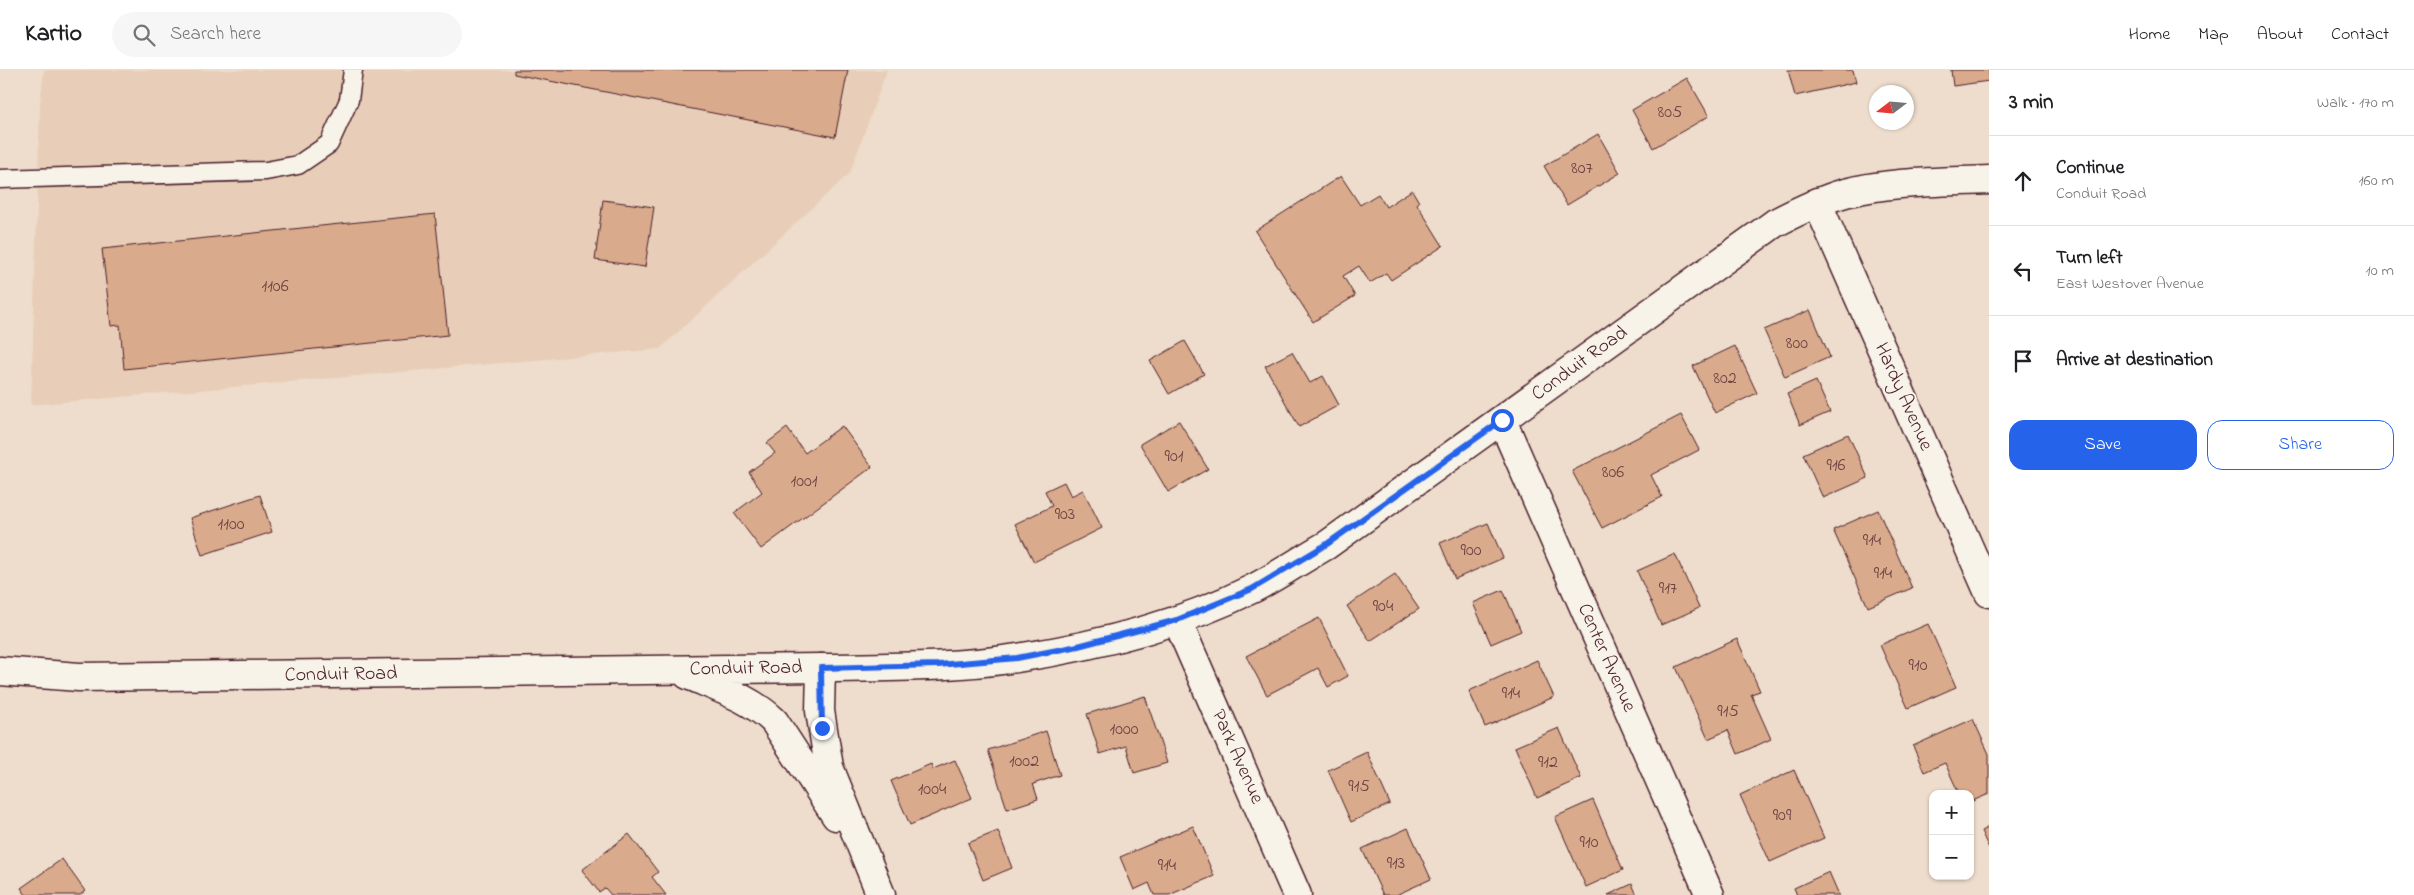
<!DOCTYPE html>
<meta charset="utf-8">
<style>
:root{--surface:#fff;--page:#f6f6f6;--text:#202124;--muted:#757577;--line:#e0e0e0;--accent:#2563eb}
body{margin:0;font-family:"Indie Flower",sans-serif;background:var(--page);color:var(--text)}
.controls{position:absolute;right:15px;bottom:15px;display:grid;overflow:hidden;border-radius:10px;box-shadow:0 1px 4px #0004}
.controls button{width:45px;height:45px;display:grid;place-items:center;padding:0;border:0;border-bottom:1px solid var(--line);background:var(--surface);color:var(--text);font:25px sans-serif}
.compass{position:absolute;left:1869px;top:15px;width:45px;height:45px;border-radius:50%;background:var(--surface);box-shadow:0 1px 4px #0004;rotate:254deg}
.stop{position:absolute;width:15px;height:15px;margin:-11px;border:4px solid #2563eb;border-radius:50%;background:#fff}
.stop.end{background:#2563eb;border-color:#fff;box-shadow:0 1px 5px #0008}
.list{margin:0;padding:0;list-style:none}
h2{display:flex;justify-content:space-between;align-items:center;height:65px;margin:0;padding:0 20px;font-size:21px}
h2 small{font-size:16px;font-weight:400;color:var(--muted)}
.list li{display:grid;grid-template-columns:32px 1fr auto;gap:15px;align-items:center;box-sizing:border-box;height:90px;padding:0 20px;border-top:1px solid var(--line)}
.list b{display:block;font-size:19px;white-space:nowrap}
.list p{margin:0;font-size:16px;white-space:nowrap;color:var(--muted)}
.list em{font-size:16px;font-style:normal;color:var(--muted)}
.actions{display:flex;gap:10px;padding:15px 20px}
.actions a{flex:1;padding:11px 0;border:1px solid var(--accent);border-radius:15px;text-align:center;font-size:18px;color:var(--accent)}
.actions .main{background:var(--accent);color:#fff}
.icon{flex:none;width:28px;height:28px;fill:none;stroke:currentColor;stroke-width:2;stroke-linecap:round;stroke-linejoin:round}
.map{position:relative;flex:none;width:1989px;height:825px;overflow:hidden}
header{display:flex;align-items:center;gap:30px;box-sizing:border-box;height:70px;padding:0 25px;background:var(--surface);border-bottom:1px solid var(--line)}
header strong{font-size:24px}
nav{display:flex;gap:28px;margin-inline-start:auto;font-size:18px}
.search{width:350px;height:45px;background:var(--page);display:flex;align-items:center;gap:12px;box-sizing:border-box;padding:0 18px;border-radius:28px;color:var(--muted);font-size:19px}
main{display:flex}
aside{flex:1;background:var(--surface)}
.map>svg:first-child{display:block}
.built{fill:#e8ceb8}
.building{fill:#d9aa8b;stroke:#4a1f2b}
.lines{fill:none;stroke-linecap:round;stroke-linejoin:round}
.service-casing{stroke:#4a1f2b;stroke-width:21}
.minor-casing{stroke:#4a1f2b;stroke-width:31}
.tertiary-casing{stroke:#4a1f2b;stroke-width:31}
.secondary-casing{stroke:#4a1f2b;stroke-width:31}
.service{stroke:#f7f3e8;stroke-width:18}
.minor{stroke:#f7f3e8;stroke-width:28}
.tertiary{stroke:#f7f3e8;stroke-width:28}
.secondary{stroke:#f7f3e8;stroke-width:28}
.route{stroke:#2563eb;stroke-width:6}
.labels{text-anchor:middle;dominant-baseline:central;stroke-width:4;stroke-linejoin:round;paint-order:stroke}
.number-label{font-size:18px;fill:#6e4243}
.street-label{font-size:20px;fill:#4a1f2b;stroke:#f7f3e8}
</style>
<header>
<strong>Kartio</strong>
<div class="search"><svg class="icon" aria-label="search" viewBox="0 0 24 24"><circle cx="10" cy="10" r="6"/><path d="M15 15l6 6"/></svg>Search here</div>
<nav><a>Home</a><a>Map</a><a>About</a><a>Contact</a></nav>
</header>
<main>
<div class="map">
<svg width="1989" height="825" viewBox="0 0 1989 825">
<rect width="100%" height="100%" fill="#edc"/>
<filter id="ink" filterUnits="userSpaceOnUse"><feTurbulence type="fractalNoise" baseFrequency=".02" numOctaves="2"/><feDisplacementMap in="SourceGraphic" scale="10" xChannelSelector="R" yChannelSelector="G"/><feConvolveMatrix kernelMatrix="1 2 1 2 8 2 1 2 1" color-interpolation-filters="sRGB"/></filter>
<g filter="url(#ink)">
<!-- built -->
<path class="built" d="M44,0h843l-37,103 -190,176 -629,56 9,-301z"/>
<!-- building -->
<path class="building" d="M514,0h334l-13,67 -321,-63z
M1788,0h65l3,12 -61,14z
M1951,0h38v11l-36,5z
M1687,8l22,38 -56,32 -21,-38z
M1598,64l22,39 -53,32 -23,-39z
M1341,106l19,29 18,-11 8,13 26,-17 7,12 -2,2 26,42 -52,34 -5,-7 -16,10 -11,-17 -16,10 12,20 -42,26 -58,-91z
M603,130l51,7 -9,60 -50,-7z
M435,144l13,121 -324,34 -4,-44 -9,1 -9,-77z
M1810,240l20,47 -45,20 -21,-47z
M1185,271l19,33 -35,20 -19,-33z
M1735,276l22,47 -42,20 -22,-47z
M1292,282l18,31 13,-7 16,29 -40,22 -34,-61z
M1816,311l14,31 -30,13 -13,-31z
M1681,345l18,35 -48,25 11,22 -60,31 -30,-57z
M1179,351l29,48 -40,23 -28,-48z
M842,356l30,41 -111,82 -27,-36 28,-21 -13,-20 26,-19 -8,-10 20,-15 18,25z
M1848,364l20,44 -45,20 -20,-44z
M1064,412l7,14 12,-6 19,38 -68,34 -19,-38 37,-18 -7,-15z
M260,425l12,37 -70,23 -12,-37z
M1878,440l34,78 -44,19 -35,-77z
M1488,453l15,35 -48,21 -15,-36z
M1675,484l24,54 -38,17 -24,-54z
M1395,504l24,35 -49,32 -23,-35z
M1503,520l18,41 -30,13 -18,-41z
M1319,548l29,58 -20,11 -10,-19 -51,27 -21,-39z
M1928,554l28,63 -48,21 -28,-63z
M1737,569l23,52 -9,3 20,45 -33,15 -10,-24 -20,9 -32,-72z
M1537,590l17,37 -69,30 -16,-36z
M1145,626l22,67 -33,10 -8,-27 -26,8 -13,-40z
M1973,649l16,35v40l-19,8v-8h-11l-14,-31 -21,9 -11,-26z
M1559,658l22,50 -44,20 -22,-51z
M1046,661l14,44 -27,9 5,15 -31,10 -19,-59z
M1367,682l23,52 -39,18 -23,-52z
M955,690l17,38 -62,27 -19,-44 40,-17 2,5z
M1794,700l30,68 -54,24 -30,-67z
M1593,730l30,70 -37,17 -31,-70z
M1193,756l21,50 -45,19h-15l-5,-12 -15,7 -14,-33z
M1989,757v22l-8,-18z
M1408,758l23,51 -35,16h-13l-21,-46z
M998,761l14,37 -29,12 -15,-37z
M629,764l29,38 -6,5 14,18h-55l-6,-7 -6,4 -17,-22z
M62,789l23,32 -5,4h-54l-5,-7z
M1829,802l10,23h-42l-3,-7z
M1632,814l5,11h-29z"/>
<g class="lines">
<defs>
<path id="service" d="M0,109l266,-8 32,-6 31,-21 20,-44 4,-30"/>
<path id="minor" d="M1817,132l172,391
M1502,350l208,475
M1177,550l120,275"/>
<path id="tertiary" d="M821,598c65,-1 132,0 196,-10 78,-12 165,-34 235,-69 26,-13 50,-30 75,-44l448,-322c23,-12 45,-23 70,-30 47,-12 96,-11 144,-13"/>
<path id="secondary" d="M0,601l79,6 742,-9 -1,43 9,56 52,128
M688,605c30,13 62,23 86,46l62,95"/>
</defs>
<!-- service casing -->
<use href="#service" class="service-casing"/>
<!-- minor casing -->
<use href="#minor" class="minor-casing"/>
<!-- tertiary casing -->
<use href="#tertiary" class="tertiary-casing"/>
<!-- secondary casing -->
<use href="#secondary" class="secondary-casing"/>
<!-- service -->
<use href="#service" class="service"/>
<!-- minor -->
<use href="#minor" class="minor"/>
<!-- tertiary -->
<use href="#tertiary" class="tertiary"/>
<!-- secondary -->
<use href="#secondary" class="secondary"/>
</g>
</g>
<g class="lines" filter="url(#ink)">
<!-- route -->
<path class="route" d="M822,658l-1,-60 117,-3 79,-7 61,-12 99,-26 75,-31 75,-45 175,-124"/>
</g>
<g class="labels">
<!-- number labels -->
<g class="number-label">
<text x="1670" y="43">805</text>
<text x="1582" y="99">807</text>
<text x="275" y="217">1106</text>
<text x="1797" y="274">800</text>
<text x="1725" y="309">802</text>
<text x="1174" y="387">901</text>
<text x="1836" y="396">916</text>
<text x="1613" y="403">806</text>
<text x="804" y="412">1001</text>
<text x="1065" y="445">903</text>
<text x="231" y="455">1100</text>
<text x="1872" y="471">914</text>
<text x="1471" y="481">900</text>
<text x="1883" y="504">914</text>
<text x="1668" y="519">917</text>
<text x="1383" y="537">904</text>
<text x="1918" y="596">910</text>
<text x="1511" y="624">914</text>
<text x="1728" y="642">915</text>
<text x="1124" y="660">1000</text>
<text x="1024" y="692">1002</text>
<text x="1548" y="693">912</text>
<text x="1359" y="717">915</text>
<text x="932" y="720">1004</text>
<text x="1782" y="746">909</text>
<text x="1589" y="773">910</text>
<text x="1396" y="794">913</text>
<text x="1167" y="796">914</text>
</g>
<!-- street labels -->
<g class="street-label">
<text transform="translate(1580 294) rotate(-36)">Conduit Road</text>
<text transform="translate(1903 327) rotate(66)">Hardy Avenue</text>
<text transform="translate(1606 588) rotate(66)">Center Avenue</text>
<text transform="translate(746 599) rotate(-1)">Conduit Road</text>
<text transform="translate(341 605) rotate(-1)">Conduit Road</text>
<text transform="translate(1237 687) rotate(66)">Park Avenue</text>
</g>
</g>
</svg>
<div class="controls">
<button>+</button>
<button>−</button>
</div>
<svg class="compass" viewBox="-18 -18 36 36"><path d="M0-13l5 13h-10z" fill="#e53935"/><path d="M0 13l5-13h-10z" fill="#757577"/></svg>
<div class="stop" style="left:1502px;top:350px"></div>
<div class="stop end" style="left:822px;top:658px"></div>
</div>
<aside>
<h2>3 min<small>Walk · 170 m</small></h2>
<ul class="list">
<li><svg class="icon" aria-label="ahead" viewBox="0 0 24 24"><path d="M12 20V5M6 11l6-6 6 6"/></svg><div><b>Continue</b><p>Conduit Road</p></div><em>160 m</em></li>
<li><svg class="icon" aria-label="left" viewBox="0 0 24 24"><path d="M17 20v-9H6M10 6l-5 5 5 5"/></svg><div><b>Turn left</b><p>East Westover Avenue</p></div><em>10 m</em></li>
<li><svg class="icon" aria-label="arrive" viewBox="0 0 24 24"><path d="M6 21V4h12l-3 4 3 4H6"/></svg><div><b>Arrive at destination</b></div></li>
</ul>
<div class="actions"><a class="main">Save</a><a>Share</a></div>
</aside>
</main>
